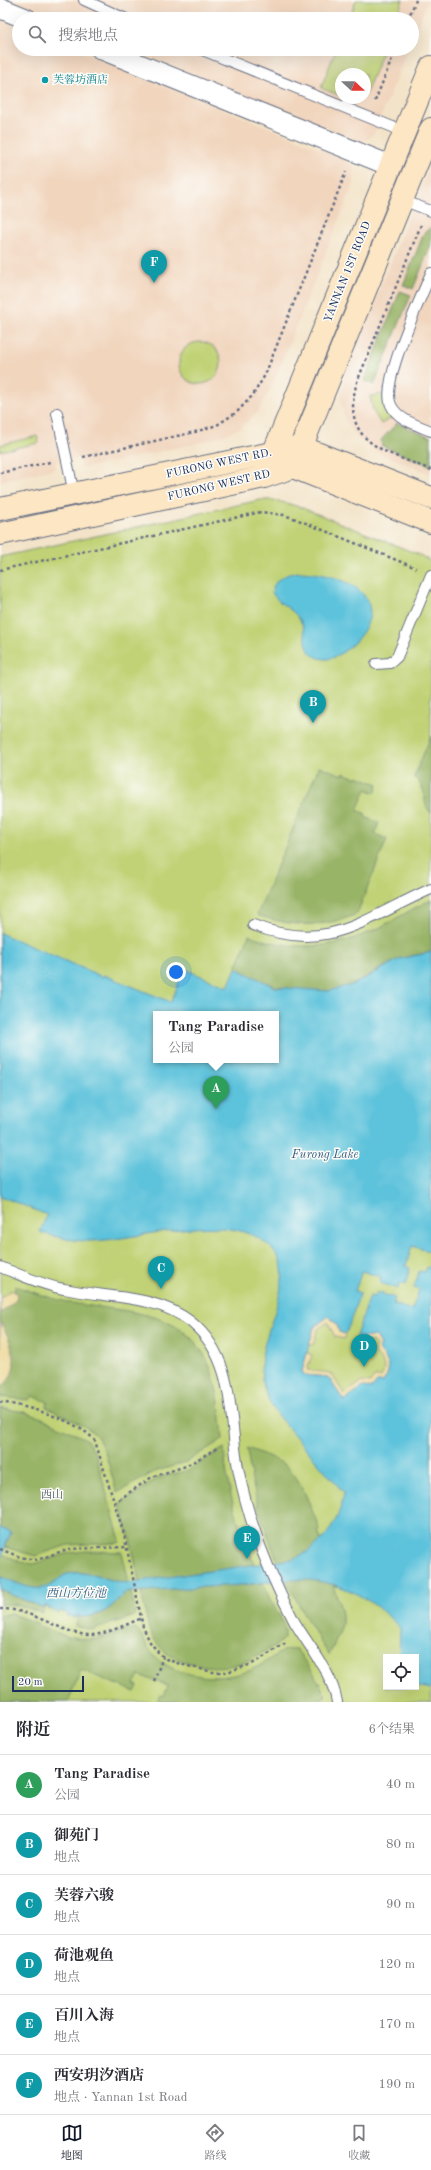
<!DOCTYPE html>
<html lang="zh">
<meta charset="utf-8">
<style>
:root{--surface:#fff;--page:#f7f7f7;--text:#2b2b33;--muted:#7c7c81;--line:#e1e1e2;--accent:#111827}
body{margin:0;font-family:"Old Standard TT","Noto Serif SC",serif;background:var(--page);color:var(--text)}
.controls{position:absolute;right:12px;bottom:12px;display:grid;overflow:hidden;border-radius:0px;box-shadow:0 4px 16px #0002}
.controls button{width:36px;height:36px;display:grid;place-items:center;padding:0;border:0;border-bottom:1px solid var(--line);background:var(--surface);color:var(--text);font:20px sans-serif}
.compass{position:absolute;left:335px;top:68px;width:36px;height:36px;border-radius:50%;background:var(--surface);box-shadow:0 4px 16px #0002;rotate:112deg}
.scale{position:absolute;left:12px;bottom:10px;width:72px;box-sizing:border-box;padding-left:4px;border:2px solid #1b2f5e;border-top:0;font-size:11px;line-height:14px;white-space:nowrap;color:#1b2f5e;-webkit-text-stroke:3px #fdfcf7;paint-order:stroke}
.you{position:absolute;left:176px;top:972px;width:14px;height:14px;margin:-10px;border:3px solid #fff;border-radius:50%;background:#1a73e8;box-shadow:0 0 0 6px #1a73e833}
.badge{display:grid;place-items:center;width:26px;height:26px;border-radius:50%;background:var(--accent);color:#fff;font-size:13px;font-weight:700}
.pin{position:absolute;translate:-50% -33px;filter:drop-shadow(0 1px 2px #0008)}
.pin::after{content:'';position:absolute;top:21px;width:14px;height:12px;background:inherit;clip-path:polygon(0 0,100% 0,50% 100%)}
.popup{position:absolute;left:153px;top:1011px;width:126px;height:52px;box-sizing:border-box;display:grid;place-content:center;border-radius:0px;background:var(--surface);filter:drop-shadow(0 1px 3px #0005);font-size:13px;white-space:nowrap;color:var(--muted)}
.popup b{font-size:15px;color:var(--text)}
.popup::after{content:'';position:absolute;left:50%;top:100%;margin-left:-8px;border:8px solid transparent;border-top-color:var(--surface)}
.list{margin:0;padding:0;list-style:none}
h2{display:flex;justify-content:space-between;align-items:center;height:52px;margin:0;padding:0 16px;font-size:17px}
h2 small{font-size:13px;font-weight:400;color:var(--muted)}
.list li{display:grid;grid-template-columns:26px 1fr auto;gap:12px;align-items:center;box-sizing:border-box;height:60px;padding:0 16px;border-top:1px solid var(--line)}
.list b{display:block;font-size:15px;white-space:nowrap}
.list p{margin:0;font-size:13px;white-space:nowrap;color:var(--muted)}
.list em{font-size:13px;font-style:normal;color:var(--muted)}
.icon{flex:none;width:22px;height:22px;fill:none;stroke:currentColor;stroke-width:2;stroke-linecap:round;stroke-linejoin:round}
.map{position:relative;flex:none;width:431px;height:1702px;overflow:hidden}
.search{position:absolute;background:var(--surface);box-shadow:0 4px 16px #0002;left:12px;right:12px;top:12px;height:44px;display:flex;align-items:center;gap:10px;box-sizing:border-box;padding:0 14px;border-radius:22px;color:var(--muted);font-size:15px}
.sheet{height:412px;background:var(--surface)}
nav{display:flex;justify-content:space-around;align-items:center;box-sizing:border-box;height:56px;border-top:1px solid var(--line);background:var(--surface);font-size:11px;color:var(--muted)}
nav a{display:grid;justify-items:center;gap:2px}
nav .on{color:var(--accent)}
.map>svg:first-child{display:block}
.built{fill:#f1d5bd;fill-rule:evenodd}
.green{fill:#c0d275;stroke:#6e806a;fill-rule:evenodd}
.forest{fill:#98b466;stroke:#5a7262}
.sand{fill:#eeda9e;stroke:#84847e}
.water{fill:#5dc2db;stroke:#3c789c;fill-rule:evenodd}
.lines{fill:none;stroke-linecap:round;stroke-linejoin:round}
.lane-casing{stroke:#676e83;stroke-width:12}
.street-casing{stroke:#676e83;stroke-width:22}
.secondary-casing{stroke:#676e83;stroke-width:24}
.path{stroke:#676e83;stroke-width:2.5;stroke-dasharray:3 3;stroke-linecap:butt}
.lane{stroke:#fff;stroke-width:10}
.street{stroke:#fff;stroke-width:20}
.secondary{stroke:#fce6c4;stroke-width:22}
.culture-dot{fill:#0f9aa8;stroke:#fdfcf7;stroke-width:1.5}
.labels{text-anchor:middle;dominant-baseline:central;stroke-width:3;stroke-linejoin:round;paint-order:stroke}
.culture-label{font-size:11px;fill:#0d838f;stroke:#fdfcf7;text-anchor:start}
.street-label{font-size:11px;fill:#1b2f5e;stroke:#fdfcf7}
.park-label{font-size:11px;fill:#445864;stroke:#fdfcf7}
.water-label{font-size:12px;font-style:italic;fill:#2f5b84;stroke:#fdfcf7}
</style>
<div class="map">
<svg width="431" height="1702" viewBox="0 0 431 1702">
<rect width="100%" height="100%" fill="#fdfcf7"/>
<filter id="ink" filterUnits="userSpaceOnUse"><feTurbulence type="fractalNoise" baseFrequency=".025" numOctaves="2"/><feDisplacementMap in="SourceGraphic" scale="8" xChannelSelector="R" yChannelSelector="G"/><feConvolveMatrix kernelMatrix="1 2 1 2 8 2 1 2 1" color-interpolation-filters="sRGB"/></filter>
<filter id="wash" filterUnits="userSpaceOnUse"><feTurbulence type="fractalNoise" baseFrequency=".012" numOctaves="4" result="noise"/><feDisplacementMap in="SourceGraphic" scale="16" xChannelSelector="R" yChannelSelector="G"/><feGaussianBlur stdDeviation="0.9" result="paint"/><feColorMatrix in="noise" values="0 0 0 0 0 0 0 0 0 0 0 0 0 0 0 0 0 1.4 0 .05"/><feComposite in="paint" operator="in"/></filter>
<g filter="url(#wash)">
<rect width="100%" height="100%" fill="#f3e3c8"/>
<!-- built -->
<path class="built" d="M7,0h421l-16,40v-21h-358z
M0,19l19,8v22h55l270,109 6,4 4,6v15l-79,196 -17,33 -18,16 -13,6 -29,9 -112,25 -5,-1 -2,-9 -22,3 -3,8 -54,12z
M129,49h279l-33,83 -6,7 -10,2zM341,74h24v24h-24z
M431,162v312l-54,-22 -19,-13 -13,-19 -5,-22 5,-23z"/>
<!-- green -->
<path class="green" d="M356,0h47l-7,19h-47z
M336,49h48l-19,46v-21h-24v22l-20,-8z
M179 363a21 21 0 1 1 42 0a21 21 0 1 1-42 0Z
M383,394l3,12 7,11 -12,7 -8,-13 -3,-15z
M37,436l2,7 -39,8v-6z
M260,500h14l26,7 120,48 11,7v1140h-431v-1145zM156,1014h120v46h-120zM386,1657h30v30h-30z"/>
<!-- forest -->
<path class="forest" d="M431,227v18l-18,44 -10,-4 21,-52z
M400,291l11,4 -37,90 -10,-4z
M397,423l34,14v29l-49,-20 -1,-6z
M431,736v77c-11,-11 -1,-22 -17,-36z
M319,766l23,9 1,-2 13,5 1,-2 21,8 -3,9 -9,-4 -9,21 9,4 -1,3 14,6 -4,11 12,5 -30,75c-33,14 -66,13 -100,1z
M431,900v52c-14,3 -28,5 -41,12 -15,7 -28,17 -43,23 -38,13 -79,0 -111,-19l13,-33c43,17 87,14 128,-6 18,-9 35,-21 54,-29z
M16,1286c18,7 37,13 56,17 55,10 119,5 140,70 7,21 9,44 11,66l-37,23 -32,10 -37,21 -12,-41 -8,-16 -11,-9 -40,-20 2,-5 -16,-6 -3,4 -29,-3v-9l3,-2 11,-22 -4,-23 -10,-19v-8l16,-14 1,-3 -3,-6z
M0,1408l25,4 17,6 44,21 9,14 25,87 -1,3 -51,2 -33,11 -30,-9 6,-15 -11,-4z
M224,1448c2,49 24,105 45,149 5,11 20,29 15,41 -5,6 -13,10 -20,14 -10,5 -19,11 -31,13 -19,5 -52,-1 -68,-13 -7,-6 -12,-14 -16,-22l-17,-83 -12,-43 38,-26 31,-8z
M247,1448c13,5 28,10 39,18 16,13 26,45 34,64l-2,1 19,56 -4,-1c13,34 13,35 -4,69 -41,-62 -74,-133 -82,-207z
M86,1551l36,1 7,31c-17,2 -32,-9 -48,-10 -19,-2 -19,8 -33,14 -15,6 -34,-5 -48,-11v-16l2,-6 20,8 11,2 36,-11z
M0,1590l44,18 -2,5 -24,-8 -18,-1z
M131,1592l4,20 -1,4 -41,14 -18,-4 4,-9c13,0 25,-3 35,-13 6,-6 8,-11 17,-12z
M11,1614l27,9 -1,2 33,13 1,-2c27,10 40,-5 65,-8 8,6 10,24 25,34 26,17 66,20 94,6 12,-5 28,-22 41,-19l19,26 11,21 -12,6h-153l-3,-1 3,-6 3,1 4,-10 -29,-11 -5,9 4,2 -3,6 -54,-22 -13,32h-68v-87z"/>
<!-- sand -->
<path class="sand" d="M11,1290l6,4 -1,6 -16,14v-16z
M329,1316l8,9 2,7 7,2 -1,5 -10,-2 -7,-15 -10,7 -5,16 -4,-1 5,-17z
M0,1322c12,19 24,50 0,66z
M356,1336l6,2 14,-2c10,18 24,40 -2,51 -6,2 -13,1 -18,4 -5,2 -8,7 -12,10l-16,-24 -24,-2 -2,-4 5,-18 5,2 -5,15 24,3 13,21 18,-12 8,1 4,-6h7c7,-11 0,-17 -7,-25l2,-7 -3,-4 -11,2 -8,-2z"/>
<!-- water -->
<path class="water" d="M300,572c23,1 68,9 70,39 1,18 -25,46 -43,48 -7,0 -12,-2 -17,-6 -6,-11 -4,-23 -10,-33 -7,-12 -23,-16 -28,-28 2,-14 16,-19 28,-20z
M0,933l103,44 1,-2 67,27 13,-33 44,18 8,-19 39,19 53,4 27,-7 44,-25 32,-7v300l-19,-6 -6,20 4,2 -5,17 -6,-2 -1,6 -18,-6 1,-6 -19,-6 -7,20 5,2 -14,41 -7,-2 -2,-7 -8,-9 -15,11 -12,44 2,4 24,2 16,24 19,-14 9,1 5,-6h6c9,-14 6,-20 -4,-32l2,-6 -5,-8 -14,2 -6,-2 14,-40 4,1 3,-5 18,6 -2,6 19,6 7,-20 -5,-2 5,-17 6,1 2,-5 4,1v421l-15,-3v-29h-17l1,-29c-30,-33 -69,-52 -114,-48 -15,1 -30,4 -45,5 -37,2 -73,4 -110,7 -9,1 -11,6 -17,12 -10,10 -22,13 -35,13l-1,-3 -2,5 -2,-3 -1,2 -3,-3 -3,2 -1,-5 -3,1 -1,-3 -5,3 -3,-3 -1,2 -1,-3 -4,1 1,-3h-3v-2l-2,3 -44,-18v-14c15,6 37,19 52,8 8,-5 10,-10 21,-11 18,-2 36,9 54,10l166,-24c29,-12 46,-35 51,-66l-66,-77c-37,-54 -2,-84 4,-136 2,-14 -3,-26 -14,-35 -44,-37 -128,-4 -180,-4 -17,0 -32,-4 -48,-9l7,-17 -47,-19zM156,1014h120v46h-120z
M0,1528l11,4 -11,28z"/>
</g>
<g filter="url(#ink)">
<g class="lines">
<defs>
<path id="lane" d="M84,0l42,19
M200,49l205,83
M402,200l29,11
M431,273c-10,26 -51,109 -40,132 7,15 26,20 40,26
M57,413l17,81
M376,664l14,-1 7,-6 34,-82
M253,925c76,30 113,-8 178,-36
M0,1267c21,8 42,18 64,22 42,9 92,5 127,33 41,33 39,87 45,134 3,20 8,40 14,60 11,36 26,71 44,105 15,26 38,51 43,81"/>
<path id="street" d="M0,8l27,11
M101,49l290,117"/>
<path id="secondary" d="M296,460l135,-331
M269,464l162,-397
M0,509l301,-62 130,51
M0,534l264,-57 29,-10 138,55"/>
</defs>
<!-- lane casing -->
<use href="#lane" class="lane-casing"/>
<!-- street casing -->
<use href="#street" class="street-casing"/>
<!-- secondary casing -->
<use href="#secondary" class="secondary-casing"/>
<!-- path -->
<path class="path" d="M408,19l8,-19
M375,101l21,-52
M421,225l-64,157c-18,62 29,69 74,88
M83,457l112,-25 22,-7 20,-13 16,-17 12,-20 81,-203
M0,473l50,-11
M0,570l261,-58 23,3 12,4 120,49
M0,1402c26,4 79,18 95,39l29,93 19,93 7,15 8,10 8,7 14,5 33,8h14l25,-8 36,-22
M114,1503l38,-26 34,-11 31,-18
M0,1549l20,8 17,3 31,-11 59,-2
M0,1609c33,-1 64,27 92,26 12,0 38,-12 50,-17
M154,1681l9,-24"/>
<!-- lane -->
<use href="#lane" class="lane"/>
<!-- street -->
<use href="#street" class="street"/>
<!-- secondary -->
<use href="#secondary" class="secondary"/>
</g>
</g>
<!-- markers -->
<circle class="culture-dot" cx="45" cy="80" r="4"/>
<g class="labels">
<!-- culture labels -->
<g class="culture-label">
<text x="53" y="80">芙蓉坊酒店</text>
</g>
<!-- street labels -->
<g class="street-label">
<text transform="translate(348 272) rotate(-68)">YANNAN 1ST ROAD</text>
<text transform="translate(219 464) rotate(-12)">FURONG WEST RD.</text>
<text transform="translate(219 486) rotate(-13)">FURONG WEST RD</text>
</g>
<!-- park labels -->
<g class="park-label">
<text x="52" y="1495">西山</text>
</g>
<!-- water labels -->
<g class="water-label">
<text x="325" y="1155">Furong Lake</text>
<text x="76" y="1594">西山方位池</text>
</g>
</g>
</svg>
<div class="controls">
<button><svg class="icon" aria-label="locate" viewBox="0 0 24 24"><circle cx="12" cy="12" r="6"/><path d="M12 2v4M12 18v4M2 12h4M18 12h4"/></svg></button>
</div>
<svg class="compass" viewBox="-18 -18 36 36"><path d="M0-13l5 13h-10z" fill="#e53935"/><path d="M0 13l5-13h-10z" fill="#7c7c81"/></svg>
<div class="scale">20 m</div>
<div class="you"></div>
<div class="pin badge" style="left:216px;top:1109px;background:#2e9e5b">A</div>
<div class="popup"><b>Tang Paradise</b>公园</div>
<div class="pin badge" style="left:313px;top:723px;background:#0f9aa8">B</div>
<div class="pin badge" style="left:161px;top:1289px;background:#0f9aa8">C</div>
<div class="pin badge" style="left:364px;top:1367px;background:#0f9aa8">D</div>
<div class="pin badge" style="left:247px;top:1559px;background:#0f9aa8">E</div>
<div class="pin badge" style="left:154px;top:283px;background:#0f9aa8">F</div>
<div class="search"><svg class="icon" aria-label="search" viewBox="0 0 24 24"><circle cx="10" cy="10" r="6"/><path d="M15 15l6 6"/></svg>搜索地点</div>
</div>
<section class="sheet">
<h2>附近<small>6个结果</small></h2>
<ul class="list">
<li><span class="badge" style="background:#2e9e5b">A</span><div><b>Tang Paradise</b><p>公园</p></div><em>40 m</em></li>
<li><span class="badge" style="background:#0f9aa8">B</span><div><b>御苑门</b><p>地点</p></div><em>80 m</em></li>
<li><span class="badge" style="background:#0f9aa8">C</span><div><b>芙蓉六骏</b><p>地点</p></div><em>90 m</em></li>
<li><span class="badge" style="background:#0f9aa8">D</span><div><b>荷池观鱼</b><p>地点</p></div><em>120 m</em></li>
<li><span class="badge" style="background:#0f9aa8">E</span><div><b>百川入海</b><p>地点</p></div><em>170 m</em></li>
<li><span class="badge" style="background:#0f9aa8">F</span><div><b>西安玥汐酒店</b><p>地点 · Yannan 1st Road</p></div><em>190 m</em></li>
</ul>
</section>
<nav>
<a class="on"><svg class="icon" aria-label="map" viewBox="0 0 24 24"><path d="M3 6l6-2 6 2 6-2v14l-6 2-6-2-6 2zM9 4v14M15 6v14"/></svg>地图</a>
<a><svg class="icon" aria-label="directions" viewBox="0 0 24 24"><path d="M12 3l9 9-9 9-9-9zM9 14v-3h6M13 9l2 2-2 2"/></svg>路线</a>
<a><svg class="icon" aria-label="saved" viewBox="0 0 24 24"><path d="M7 4h10v16l-5-4-5 4z"/></svg>收藏</a>
</nav>
